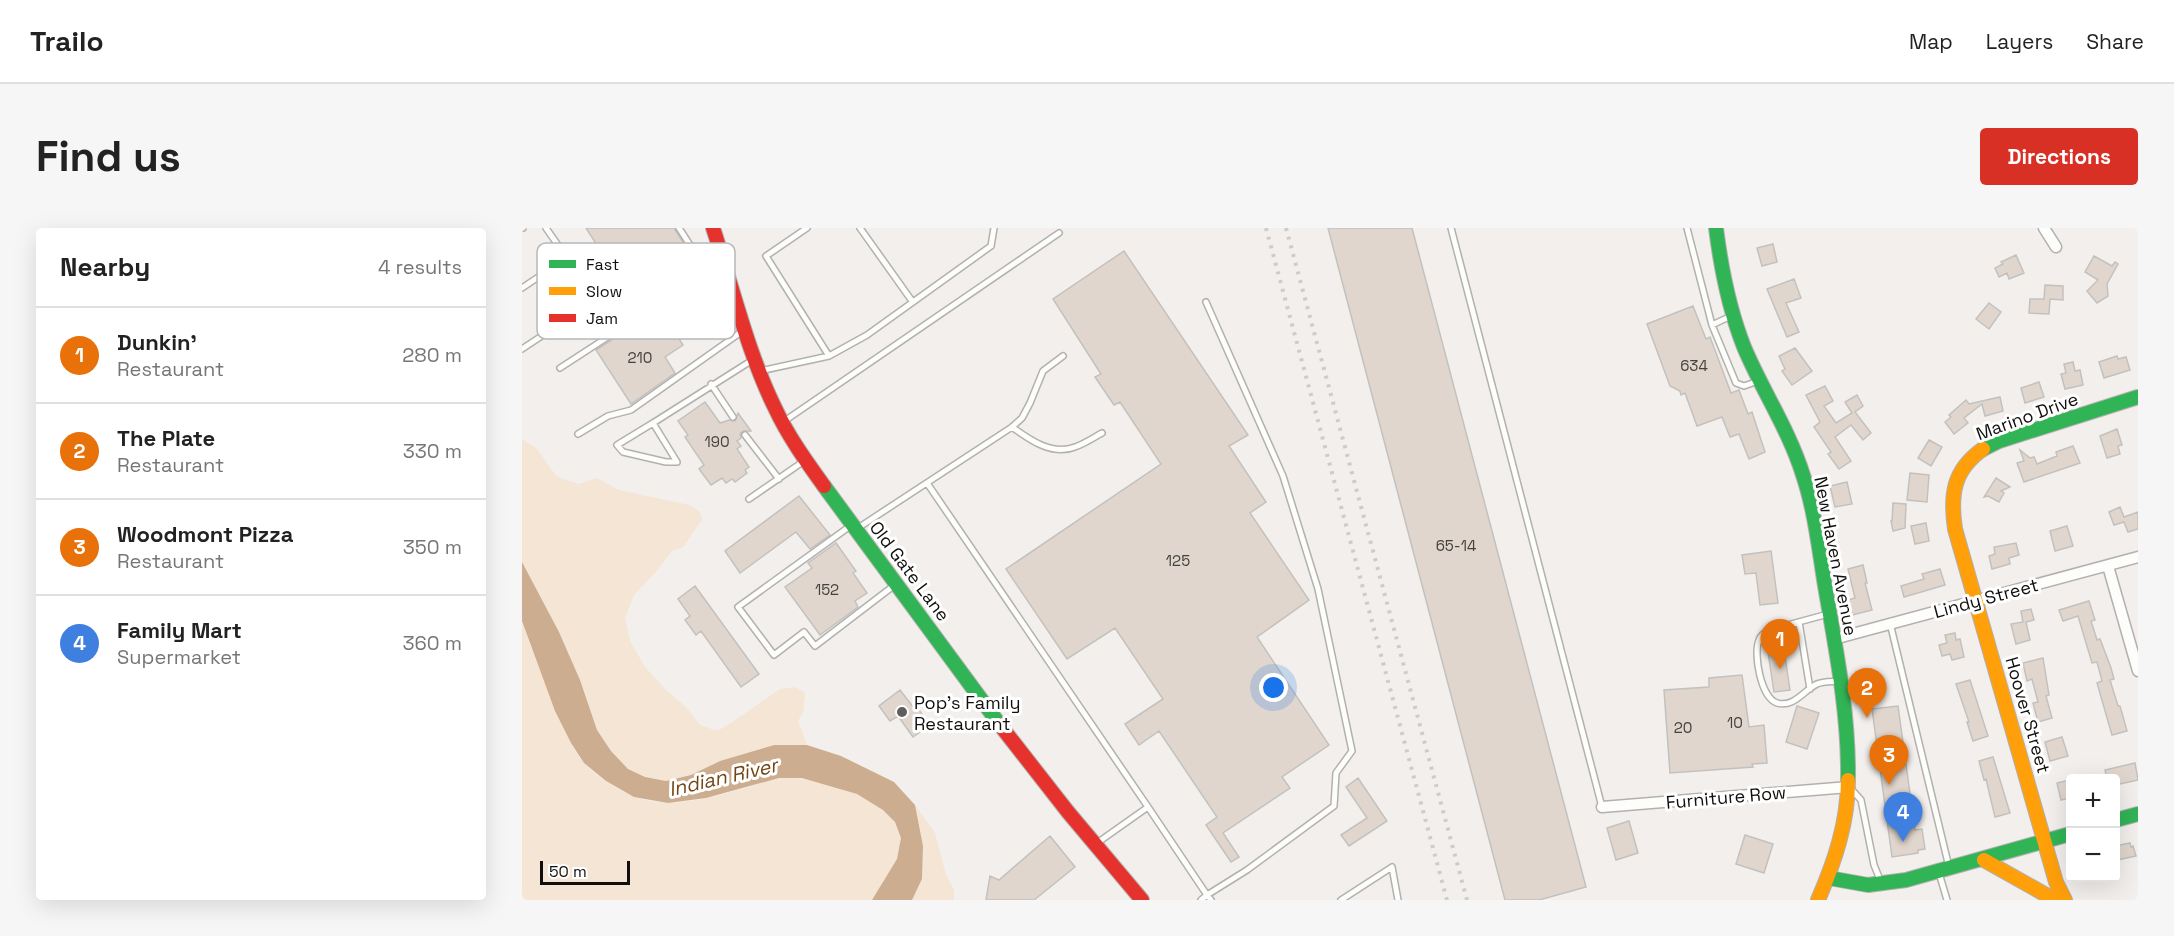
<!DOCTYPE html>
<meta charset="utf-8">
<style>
:root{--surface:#fff;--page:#f6f6f6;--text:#222;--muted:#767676;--line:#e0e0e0;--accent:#d93025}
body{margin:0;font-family:"Space Grotesk",sans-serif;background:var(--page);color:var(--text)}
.controls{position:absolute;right:18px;bottom:18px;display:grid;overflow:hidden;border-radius:6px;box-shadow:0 6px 24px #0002}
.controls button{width:54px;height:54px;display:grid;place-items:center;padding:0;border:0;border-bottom:2px solid var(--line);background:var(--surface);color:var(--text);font:30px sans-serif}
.scale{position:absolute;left:18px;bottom:15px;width:90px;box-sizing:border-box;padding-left:6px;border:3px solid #110f0d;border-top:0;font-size:16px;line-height:21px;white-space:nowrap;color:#110f0d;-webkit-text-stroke:4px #fff;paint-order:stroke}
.you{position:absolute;left:752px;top:460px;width:21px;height:21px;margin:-15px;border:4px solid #fff;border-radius:50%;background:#1a73e8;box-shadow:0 0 0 9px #1a73e833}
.badge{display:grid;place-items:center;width:39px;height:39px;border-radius:50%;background:var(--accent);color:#fff;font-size:20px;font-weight:700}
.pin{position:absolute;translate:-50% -50px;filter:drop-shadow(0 2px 3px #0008)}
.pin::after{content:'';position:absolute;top:32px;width:21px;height:18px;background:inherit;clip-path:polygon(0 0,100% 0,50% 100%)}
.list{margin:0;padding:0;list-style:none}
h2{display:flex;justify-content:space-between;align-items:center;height:78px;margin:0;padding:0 24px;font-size:26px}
h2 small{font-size:20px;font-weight:400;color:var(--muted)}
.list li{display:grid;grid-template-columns:39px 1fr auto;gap:18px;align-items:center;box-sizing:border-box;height:96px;padding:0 24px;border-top:2px solid var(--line)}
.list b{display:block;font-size:22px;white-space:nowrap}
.list p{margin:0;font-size:20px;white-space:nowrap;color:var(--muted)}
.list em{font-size:20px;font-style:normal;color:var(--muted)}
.map{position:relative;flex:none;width:1616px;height:672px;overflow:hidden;border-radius:6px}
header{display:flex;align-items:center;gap:36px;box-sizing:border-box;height:84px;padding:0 30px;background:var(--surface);border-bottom:2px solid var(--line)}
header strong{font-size:28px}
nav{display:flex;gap:33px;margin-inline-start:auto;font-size:21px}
.intro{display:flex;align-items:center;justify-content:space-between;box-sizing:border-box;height:144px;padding:0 36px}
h1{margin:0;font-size:42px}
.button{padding:15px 27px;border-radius:6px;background:var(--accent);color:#fff;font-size:21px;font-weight:700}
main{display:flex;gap:36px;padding:0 36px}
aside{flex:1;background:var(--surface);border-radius:6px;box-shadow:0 6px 24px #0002}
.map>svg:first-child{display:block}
.green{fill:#f5e5d5}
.water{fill:#ccad90}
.building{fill:#e0d6cd;stroke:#c3c1be;stroke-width:1.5}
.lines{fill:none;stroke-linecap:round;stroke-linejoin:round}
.lane-casing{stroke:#b3b1af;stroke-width:8}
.street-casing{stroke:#b3b1af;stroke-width:13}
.fast-casing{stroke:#b3b1af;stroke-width:16}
.slow-casing{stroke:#b3b1af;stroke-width:16}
.jam-casing{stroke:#b3b1af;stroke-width:16}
.lane{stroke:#fdfdfc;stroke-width:5}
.street{stroke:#fdfdfc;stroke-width:10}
.fast{stroke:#30b455;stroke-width:14}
.slow{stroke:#ff9f0a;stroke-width:14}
.jam{stroke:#e5322d;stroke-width:14}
.rail{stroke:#cdcccc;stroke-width:4;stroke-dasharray:3 6;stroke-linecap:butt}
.poi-dot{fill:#605d5b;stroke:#fff;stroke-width:2}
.labels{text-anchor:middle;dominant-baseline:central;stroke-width:6;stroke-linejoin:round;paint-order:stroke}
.number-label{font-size:15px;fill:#45413d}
.street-label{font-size:18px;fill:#110f0d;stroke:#fff}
.poi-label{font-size:18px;fill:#110f0d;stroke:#fff;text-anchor:start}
.water-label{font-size:20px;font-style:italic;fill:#714715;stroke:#fff}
.key{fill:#fff;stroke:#b8b7b6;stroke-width:1.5}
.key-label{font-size:16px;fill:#110f0d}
</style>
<header>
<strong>Trailo</strong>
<nav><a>Map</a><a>Layers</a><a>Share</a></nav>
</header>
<div class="intro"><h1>Find us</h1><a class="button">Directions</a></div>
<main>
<aside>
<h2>Nearby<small>4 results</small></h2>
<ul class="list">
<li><span class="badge" style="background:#e8710a">1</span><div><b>Dunkin'</b><p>Restaurant</p></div><em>280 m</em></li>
<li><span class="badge" style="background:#e8710a">2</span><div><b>The Plate</b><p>Restaurant</p></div><em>330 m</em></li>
<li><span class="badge" style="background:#e8710a">3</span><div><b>Woodmont Pizza</b><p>Restaurant</p></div><em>350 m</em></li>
<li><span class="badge" style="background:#3f7fe0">4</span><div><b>Family Mart</b><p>Supermarket</p></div><em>360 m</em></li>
</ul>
</aside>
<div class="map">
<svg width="1616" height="672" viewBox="0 0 1616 672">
<rect width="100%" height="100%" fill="#f2efec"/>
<!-- green -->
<path class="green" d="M0,211l15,10 20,28 22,7 18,-6 22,12 70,15 11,7 2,8 -19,27 -11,4 -17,22 -21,22 -9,23 5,23 15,26 20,22 21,18 14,18 14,5h5l12,-7 49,-34 15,-2 10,6 -2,19 -5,9 9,24h-33l-54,16 -29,14 -25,6 -21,-4 -17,-8 -17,-18 -14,-21 -17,-50 -21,-48 -37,-70z
M0,393c10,31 22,60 35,89 8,18 14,38 27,53 12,13 32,26 49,33 36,15 80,1 116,-9 10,-3 20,-8 30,-9 32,-5 120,22 122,61 1,22 -18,44 -29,61h-350z
M393,577l20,28 11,42 8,15v10h-42l10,-21 1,-33z"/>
<!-- water -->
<path class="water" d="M0,334l37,70 21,48 17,50 14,21 17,18 17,8 21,4 25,-6 29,-14 54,-16h33l34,11 53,26 21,23 8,41 -1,33 -10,21h-40l25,-41 4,-21 -6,-16 -12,-12 -26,-16 -55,-16h-23l-73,20 -38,5 -34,-6 -28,-16 -22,-18 -13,-20 -16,-32 -33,-90z"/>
<!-- building -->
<path class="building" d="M64,0h88l23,36 -48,32 -32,19 -17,-26 4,-5 -20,-30 13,-9z
M806,0h84l174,659 -47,13h-34z
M1251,16l4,18 -15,4 -5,-18z
M602,23l124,184 -19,11 37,56 -16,11 59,87 -52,37 72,108 -47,32 8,11 -67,45 16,24 -8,5 -25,-37 11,-8 -58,-86 -20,14 -14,-21 38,-25 -48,-71 -48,31 -61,-90 155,-105 -41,-62 -6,3 -19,-28 6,-3 -48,-75z
M1494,27l8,18 -15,6 -2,-6 -8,4 -4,-9 8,-4 -2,-2z
M1572,28l18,10 3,-4 3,2 -11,20 1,12 -11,7 -10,-12 11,-11 -13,-8z
M1272,51l7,19 -15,5 13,29 -12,5 -20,-48z
M1523,57l18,1v14l-13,-1 -1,15 -20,-1 1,-14h14z
M1467,75l12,9 -12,17 -13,-10z
M1171,78l13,33 4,-2 21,56 8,-3 9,24 4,-2 13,40 -16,7 -10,-25 -9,3 -8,-20 -25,9 -12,-33 -4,2 -1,-4 -10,-5 -23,-62z
M120,92l10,17 18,-12 13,20 -18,12 10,16 -44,31 -35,-54z
M1273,120l17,23 -20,14 -10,-14 3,-2 -6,-13z
M1595,128l1,3 8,-2 4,13 -26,8 -5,-16z
M1551,134l2,9 5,-1 3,15 -18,4 -4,-15 5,-1 -2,-9z
M1517,154l5,15 -19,6 -4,-15z
M1303,158l8,15 -9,5 12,17 16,-10 -7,-11 12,-7 6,11 -8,6 16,21 -8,7 -12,-15 -16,12 16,24 -12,8 -11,-15 3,-2 -17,-25 6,-5 -14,-27z
M1478,169l3,14 -18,5 -3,-12 -18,14 4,5 -14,11 -9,-12 6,-5 -2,-2 17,-15 3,4z
M183,174l15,21 9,-3 6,1 3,-8 13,18h-8l-3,3 1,4 -4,3 4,5 -4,3 12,18 -4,3 2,3 -12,9 -3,-3 -6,4 -4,-5 -11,7 -12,-16 5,-4 -19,-28 3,-2 -10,-14z
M1595,201l5,16 -4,1 2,8 -13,4 -7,-22z
M1407,212l13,7 -11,19 -13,-8z
M1551,218l7,17 -56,19 -7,-19 7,-2 -4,-11 10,8 4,-1 3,7 20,-8 -1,-4z
M1388,245l19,2 -2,27 -20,-2z
M1474,250l14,9 -9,4 3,2 -5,9 -11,-6 -4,1z
M1325,254l5,22 -17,3 -5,-21z
M277,268l31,39 -20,14 -14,-17 -56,41 -15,-22z
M1371,275l13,1 -1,24 -12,3 -2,-10h1z
M1598,279l4,10 14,-5v17l-10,3 -4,-10 -10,3 -5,-13z
M1404,295l3,18 -14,3 -4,-18z
M1545,298l6,20 -18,5 -5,-20z
M314,315l20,28 -3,2 14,20 -12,8 3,6 -38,28 -35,-48 27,-19 -4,-5z
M1494,315l3,12 -10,3 1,6 -18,5 -3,-13 6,-2 -1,-7z
M1249,323l7,52 -18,2 -4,-32 -11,1 -3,-19z
M1341,337l4,18h-2l7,27 -20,5 -4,-15 7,-2 -7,-29z
M1418,341l5,16 -41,12 -3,-11 23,-7 -2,-5z
M173,358l64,88 -18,13 -40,-56 -5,4 -11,-15 5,-4 -12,-17z
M1567,373l6,19 -4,1 6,19 3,-1 11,29 3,11 -4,1 8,26h2l7,25 -15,4 -15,-52 5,-2 -5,-19 -5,1 -14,-47 -15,5 -4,-11z
M1509,381l3,11 -8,2 4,18 -14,4 -5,-20 12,-2 -2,-11z
M1433,405l1,7 4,-1 4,18 -12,3 -2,-6 -8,2 -3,-11 8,-2 -2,-8z
M1262,422l6,40 -16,2 -6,-40z
M1521,430l6,37 -3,1 6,22 -14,4 -5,-19 5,-1 -6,-23 -5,2 -4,-18z
M1220,447l7,52 15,-2 3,38 -15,1 1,3 -83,6 -6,-83 45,-3v-9z
M1448,452l18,56 -15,5 -6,-19h2l-13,-38z
M378,462l14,18 2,-2 14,19 -17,12 -15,-21 -8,5 -11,-15z
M1275,478l22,7 -12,36 -21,-7z
M1376,478l17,124 7,-1 3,20 -7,1v3l-26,4 -20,-148z
M1540,509l6,19 -18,5 -5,-19z
M1471,529l17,56 -15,4 -9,-38 -2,1 -5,-19z
M1613,535l3,17 -23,5v-7h-8l-2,-8z
M836,550l29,43 -38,25 -8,-11 26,-17 -21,-31z
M1548,552v18l-9,2 -4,-17z
M1107,593l9,32 -22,7 -9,-32z
M1223,607l28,9 -9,29 -28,-9z
M528,608l25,31 -41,33h-48l4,-24 9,4z
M1608,615l1,4 2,-1 3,10 -19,4 -2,-14z"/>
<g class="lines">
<defs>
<path id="lane" d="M0,0h1
M157,0l24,37
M285,0l-41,28 63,100
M338,0l52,73
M929,0l151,579
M1165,0l25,97 24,58 8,3 14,-5
M0,60l45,-30 -21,-30
M684,74l77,174 35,113 34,162 -16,22 -2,33 -87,64 -40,25 4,5
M41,94l33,11 60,-35 64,-43
M1190,97l19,-9
M0,121l41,-27 4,-64
M38,140l163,-106
M238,143l69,-15 38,-21 124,-89 3,-18
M189,156l22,33
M261,194l276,-189
M131,195l-36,22 6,7 43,10h11l-24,-39 101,-64
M490,199c18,13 40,29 63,20 9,-3 18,-9 27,-14
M56,206l30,-18 23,-6 113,-80
M223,207l34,44
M405,255l221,324 -51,36
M227,271l55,-38
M331,296l-115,83 36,48 30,-23 11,14 81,-62
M336,300l154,-101 10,-9 8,-15 13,-32 20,-15
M1306,386l-59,16c-5,3 -8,5 -10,10 -6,14 2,58 18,63 17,5 27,-13 40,-19 7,-3 17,-2 23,-3
M1277,394l11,67
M1368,395l59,244
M1330,562l9,10 13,65 7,17
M626,579l59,88 -6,5
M1417,645l8,27
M819,672l51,-33 6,33"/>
<path id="street" d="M1522,0l12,19
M1586,338l30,105
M1312,411l304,-82
M1080,579l247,-20"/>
<path id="fast" d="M1194,0c5,40 13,81 28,119 18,43 45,83 59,128 12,36 16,74 22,111 11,64 24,128 23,194
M1461,221l16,-8 139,-44
M302,258l176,239
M1594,592l22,-6
M1307,650l39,7 38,-5 164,-46"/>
<path id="slow" d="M1461,221c-30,21 -33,46 -28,80l101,353 9,18
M1462,632l71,40
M1296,672c17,-39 30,-78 30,-120"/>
<path id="jam" d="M191,0c20,60 34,123 62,180 13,28 31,53 49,78
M478,497l68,87 74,88"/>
</defs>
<!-- lane casing -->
<use href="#lane" class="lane-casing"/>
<!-- street casing -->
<use href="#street" class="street-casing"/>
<!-- fast casing -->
<use href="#fast" class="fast-casing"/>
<!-- slow casing -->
<use href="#slow" class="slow-casing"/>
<!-- jam casing -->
<use href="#jam" class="jam-casing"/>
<!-- lane -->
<use href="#lane" class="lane"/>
<!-- street -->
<use href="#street" class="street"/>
<!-- fast -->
<use href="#fast" class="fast"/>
<!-- slow -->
<use href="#slow" class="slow"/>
<!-- jam -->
<use href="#jam" class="jam"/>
<!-- rail -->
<path class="rail" d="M744,0l181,672
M764,0l181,672"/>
</g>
<!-- markers -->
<circle class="poi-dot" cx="380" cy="484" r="6"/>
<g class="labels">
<!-- number labels -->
<g class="number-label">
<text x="118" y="129">210</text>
<text x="1172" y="137">634</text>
<text x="195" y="213">190</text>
<text x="934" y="317">65-14</text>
<text x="656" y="332">125</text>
<text x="305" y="361">152</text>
<text x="1213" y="494">10</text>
<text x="1161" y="499">20</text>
</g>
<!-- street labels -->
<g class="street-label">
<text transform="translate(1505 188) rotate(-20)">Marino Drive</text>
<text transform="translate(1314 328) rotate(79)">New Haven Avenue</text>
<text transform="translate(388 343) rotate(53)">Old Gate Lane</text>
<text transform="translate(1464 370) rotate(-15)">Lindy Street</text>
<text transform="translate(1506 487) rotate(74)">Hoover Street</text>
<text transform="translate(1204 569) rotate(-5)">Furniture Row</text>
</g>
<!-- poi labels -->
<g class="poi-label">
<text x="392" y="474">Pop's Family<tspan x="392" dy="21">Restaurant</tspan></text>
</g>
<!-- water labels -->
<g class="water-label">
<text transform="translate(201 549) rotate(-13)">Indian River</text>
</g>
</g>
<!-- legend -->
<rect x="15" y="15" width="198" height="96" rx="9" class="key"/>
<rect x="27" y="32" width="27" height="8" fill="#30b455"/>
<rect x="27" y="59" width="27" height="8" fill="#ff9f0a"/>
<rect x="27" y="86" width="27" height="8" fill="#e5322d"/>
<g class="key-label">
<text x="64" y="42">Fast</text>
<text x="64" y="69">Slow</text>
<text x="64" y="96">Jam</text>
</g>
</svg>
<div class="controls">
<button>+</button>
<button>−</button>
</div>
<div class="scale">50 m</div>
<div class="you"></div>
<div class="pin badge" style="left:1258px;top:441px;background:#e8710a">1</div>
<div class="pin badge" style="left:1345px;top:490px;background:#e8710a">2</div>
<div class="pin badge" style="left:1367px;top:557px;background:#e8710a">3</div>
<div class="pin badge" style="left:1381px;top:614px;background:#3f7fe0">4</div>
</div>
</main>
